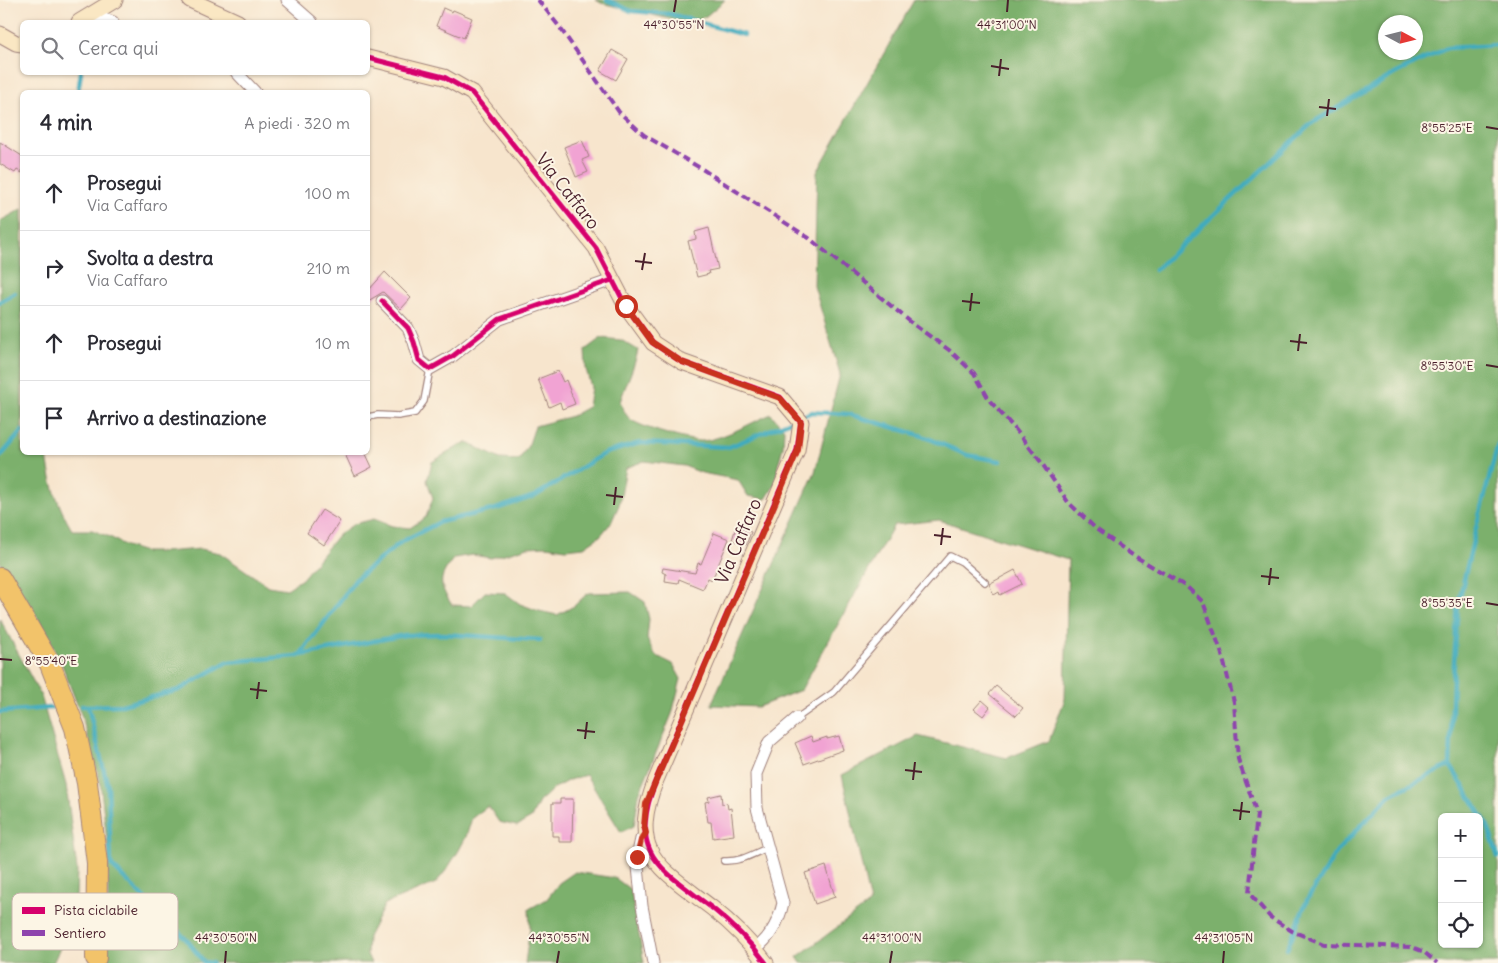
<!DOCTYPE html>
<html lang="it">
<meta charset="utf-8">
<style>
:root{--surface:#fff;--page:#f7f7f7;--text:#2b2b33;--muted:#7c7c81;--line:#e1e1e2}
body{margin:0;font-family:Delius,sans-serif;background:var(--page);color:var(--text)}
.controls{position:absolute;right:15px;bottom:15px;display:grid;overflow:hidden;border-radius:8px;box-shadow:0 1px 4px #0004}
.controls button{width:45px;height:45px;display:grid;place-items:center;padding:0;border:0;border-bottom:1px solid var(--line);background:var(--surface);color:var(--text);font:25px sans-serif}
.compass{position:absolute;left:1378px;top:15px;width:45px;height:45px;border-radius:50%;background:var(--surface);box-shadow:0 1px 4px #0004;rotate:97deg}
.stop{position:absolute;width:15px;height:15px;margin:-11px;border:4px solid #c8321e;border-radius:50%;background:#fff}
.stop.end{background:#c8321e;border-color:#fff;box-shadow:0 1px 5px #0008}
.list{margin:0;padding:0;list-style:none}
h2{display:flex;justify-content:space-between;align-items:center;height:65px;margin:0;padding:0 20px;font-size:21px}
h2 small{font-size:16px;font-weight:400;color:var(--muted)}
.list li{display:grid;grid-template-columns:32px 1fr auto;gap:15px;align-items:center;box-sizing:border-box;height:75px;padding:0 20px;border-top:1px solid var(--line)}
.list b{display:block;font-size:19px;white-space:nowrap}
.list p{margin:0;font-size:16px;white-space:nowrap;color:var(--muted)}
.list em{font-size:16px;font-style:normal;color:var(--muted)}
.icon{flex:none;width:28px;height:28px;fill:none;stroke:currentColor;stroke-width:2;stroke-linecap:round;stroke-linejoin:round}
.map{position:relative;flex:none;width:1498px;height:963px;overflow:hidden}
.search{position:absolute;background:var(--surface);box-shadow:0 1px 4px #0004;left:20px;top:20px;width:350px;height:55px;display:flex;align-items:center;gap:12px;box-sizing:border-box;padding:0 18px;border-radius:8px;color:var(--muted);font-size:19px}
.panel{position:absolute;background:var(--surface);box-shadow:0 1px 4px #0004;left:20px;top:90px;width:350px;height:365px;border-radius:8px}
.map>svg:first-child{display:block}
.forest{fill:#7cb06c;stroke:#63684c;fill-rule:evenodd}
.lines{fill:none;stroke-linecap:round;stroke-linejoin:round}
.stream{stroke:#3fabbe;stroke-width:4.5}
.building{fill:#f1a3d3}
.lane-casing{stroke:#a0827c;stroke-width:8}
.street-casing{stroke:#a0827c;stroke-width:13}
.secondary-casing{stroke:#a0827c;stroke-width:17}
.highway-casing{stroke:#a0827c;stroke-width:22}
.lane{stroke:#fff;stroke-width:5.5}
.street{stroke:#fff;stroke-width:11}
.secondary{stroke:#fae7c3;stroke-width:15}
.highway{stroke:#f2c36a;stroke-width:20}
.quiet{stroke:#8e44ad;stroke-width:4;stroke-dasharray:8 4;stroke-linecap:butt}
.cycleway-casing{stroke:#fcf5e5;stroke-width:8}
.cycleway{stroke:#d6006c;stroke-width:5}
.route{stroke:#c8321e;stroke-width:6}
.ticks{fill:none;stroke:#4a1f2b;stroke-width:2}
.labels{text-anchor:middle;dominant-baseline:central;stroke-width:4;stroke-linejoin:round;paint-order:stroke}
.street-label{font-size:18px;fill:#4a1f2b;stroke:#fcf5e5}
.key{fill:#fcf5e5;stroke:#c7b5ad;stroke-width:1}
.key-label{font-size:14px;fill:#4a1f2b}
.ticks-label{font-size:12px;text-anchor:middle;fill:#4a1f2b;stroke:#fcf5e5;stroke-width:4;stroke-linejoin:round;paint-order:stroke}
</style>
<div class="map">
<svg width="1498" height="963" viewBox="0 0 1498 963">
<rect width="100%" height="100%" fill="#fcf5e5"/>
<filter id="ink" filterUnits="userSpaceOnUse"><feTurbulence type="fractalNoise" baseFrequency=".02" numOctaves="2"/><feDisplacementMap in="SourceGraphic" scale="10" xChannelSelector="R" yChannelSelector="G"/><feConvolveMatrix kernelMatrix="1 2 1 2 8 2 1 2 1" color-interpolation-filters="sRGB"/></filter>
<filter id="wash" filterUnits="userSpaceOnUse"><feTurbulence type="fractalNoise" baseFrequency=".0096" numOctaves="4" result="noise"/><feDisplacementMap in="SourceGraphic" scale="20" xChannelSelector="R" yChannelSelector="G"/><feGaussianBlur stdDeviation="1.12" result="paint"/><feColorMatrix in="noise" values="0 0 0 0 0 0 0 0 0 0 0 0 0 0 0 0 0 1.4 0 .05"/><feComposite in="paint" operator="in"/></filter>
<g filter="url(#wash)">
<rect width="100%" height="100%" fill="#f7e5cd"/>
<!-- forest -->
<path class="forest" d="M596,0h129l-19,16 -19,7 -86,-20z
M914,0h584v963h-697l-4,-6 73,-54 -28,-128 76,-39 89,22 42,-17 16,-42 3,-139 -129,-40 -45,5 -93,165 -43,17 -47,-2 104,-233 25,-98 -26,-88 3,-114zM1416,22v30h-30v-30zM1442,817h37v127h-37z
M22,209v243l25,1c2,26 11,54 25,77h20l18,7 16,9 19,6h18l38,-3 19,4 48,33 19,3 15,-10 36,-44 16,-11 20,-5 18,7 18,2 16,-11 7,-19 -6,-17 5,-19 34,-20 34,17 19,1 10,-16 6,-18 37,-10 16,-9 3,-20 -5,-18 -1,-19 16,-12 20,2 17,10c-4,19 -12,33 -18,52 3,5 5,13 10,17 9,8 61,23 73,22 22,-3 48,-18 68,-27l13,15 -1,18 -5,18 -2,18 -10,16 -18,-3 -10,-16 -36,-7 -18,-7 -40,-5 -18,7 -7,37 -8,18 -11,13 -16,11 -18,2 -20,-3 -18,1 -37,11 -19,-3 -18,3c-16,20 -16,26 -2,47l19,1 14,-14 20,1 15,11 19,7 18,4 17,-9 14,-13 42,-1 15,10 4,17 -2,20 8,16 18,9 8,15 -9,35 -33,80 -5,32 -13,6 -35,-57 -17,5 -16,9 -14,13 -8,16 -14,8 -18,-4 -11,-16 -16,12 -6,19 -8,15 -11,17 -11,14 -51,21 -17,33 -1,17 4,9h-268l5,-43v-70l-8,-69 -18,-64 -20,-52 -29,-56 -33,-47v-341z
M0,619l41,77 25,89 11,84 -2,58 -4,13 -11,8 -7,15h-53z
M575,872l40,6 16,12 13,73h-119l5,-35 -1,-19 18,-10 12,-16z"/>
<g class="lines">
<!-- stream -->
<path class="stream" d="M607,0l24,11 39,3 74,21
M78,92l3,-20
M1155,270l157,-147 84,-50 51,-25 51,-3
M0,302l15,-9
M1498,444l-21,80 -19,81 -5,73 -3,87 37,59 11,33
M0,457l22,-26
M300,655l56,-76 45,-37 39,-20 56,-13 39,-13 70,-43 35,-10 89,4 83,-35 36,2 75,22 44,19 33,6
M82,706l40,-1 57,-15 48,-28 69,-6 109,-21 37,-1 98,6
M88,706l20,81 3,78 75,74 18,23 8,1
M0,712l51,-4
M1287,949l20,-49 31,-50 52,-55 60,-30"/>
</g>
<g id="blocks">
<!-- building -->
<path class="building" d="M443,8l9,4 1,-2 19,8 -8,20 -28,-12z
M612,50l16,9 -12,21 -16,-9z
M582,140l7,17 -7,3 6,12 -12,5 -12,-30z
M0,142l22,14v17l-5,-3 -2,3 -15,-9z
M709,228l9,41 -10,2 1,3 -12,3 -9,-36 8,-2 -1,-7z
M385,272l26,26 -10,11 -18,-17 -15,9v-10z
M558,371l5,11 3,-2 9,24 -13,5 -2,-7 -11,5 -11,-28z
M344,452h21l7,15 -17,9z
M322,510l18,11 -16,24 -17,-12z
M736,527l15,5 -5,13 -14,-5z
M714,533l15,6 -17,41 -4,-2 -5,11 -24,-10 -1,4 -13,-2 1,-7 -4,-2 1,-4 32,5 3,-10 3,1z
M1015,570l7,14 -22,11 -1,-3 -5,3 -5,-11z
M996,686l27,22 -7,8 -27,-22z
M982,700l8,7 -7,9 -9,-7z
M811,736l2,6 14,-5v2l12,-3 4,14 -39,14 -9,-21z
M721,794l1,10 5,-1 1,6 3,-1 3,27 -21,3 -2,-16h-3l-3,-20 4,-1 -1,-4z
M560,799h13l-1,43h-13v-6h-7v-33h8z
M826,866l9,31 -20,7 -10,-31z"/>
</g>
</g>
<g filter="url(#ink)">
<use href="#blocks" fill-opacity="0" stroke="#a0827c" stroke-width="1"/>
<g class="lines">
<defs>
<path id="lane" d="M368,417l10,-2 20,1 17,-3 9,-12 6,-32
M797,718l37,-26 116,-136 12,6 23,20
M724,861c16,1 29,-7 43,-13"/>
<path id="street" d="M287,0l25,22
M87,18h14l12,4
M236,72l19,20
M382,301l26,27 6,14 5,18 11,9 23,-13 47,-37 112,-39
M646,833l-5,6 -4,18 5,49 11,57
M755,949c15,-11 24,-28 28,-46l-26,-95 -1,-34 13,-32 28,-24"/>
<path id="secondary" d="M190,0l48,22
M79,22l36,-22
M0,34l16,9 6,1
M368,58l76,19 28,16 124,155 30,58 27,37 29,19 98,35 21,25 -4,28 -141,330c-29,74 3,87 56,128 19,15 39,35 54,55"/>
<path id="highway" d="M0,578l50,86 25,64 12,55 10,80 -1,95"/>
</defs>
<!-- lane casing -->
<use href="#lane" class="lane-casing"/>
<!-- street casing -->
<use href="#street" class="street-casing"/>
<!-- secondary casing -->
<use href="#secondary" class="secondary-casing"/>
<!-- highway casing -->
<use href="#highway" class="highway-casing"/>
<!-- lane -->
<use href="#lane" class="lane"/>
<!-- street -->
<use href="#street" class="street"/>
<!-- secondary -->
<use href="#secondary" class="secondary"/>
<!-- highway -->
<use href="#highway" class="highway"/>
<!-- quiet -->
<path class="quiet" d="M538,0l20,25 61,87 25,23 58,34 107,69 104,86 36,26 25,23 16,28 25,28 26,33 27,40 28,27 35,25 56,33 16,15 18,49 13,51 4,57 19,55 -8,79 21,24 22,14 32,13 88,3 12,5 13,11"/>
<defs>
<path id="cycleway" d="M368,58l76,19 28,16 124,155 30,58 27,37 29,19 98,35 21,25 -4,28 -141,330c-29,74 3,87 56,128 19,15 39,35 54,55
M382,301l26,27 6,14 5,18 11,9 23,-13 47,-37 112,-39"/>
</defs>
<!-- cycleway casing -->
<use href="#cycleway" class="cycleway-casing"/>
<!-- cycleway -->
<use href="#cycleway" class="cycleway"/>
</g>
</g>
<g class="lines" filter="url(#ink)">
<!-- route -->
<path class="route" d="M626,306l26,36 30,20 98,36 21,24 -3,28 -152,354 -2,22 2,7 -5,7 -4,17"/>
</g>
<!-- ticks -->
<path class="ticks" d="M674,12l2,-12M1007,12l1,-12M991,66l18,3M999,76l2,-17M1319,107l17,2M1327,116l2,-17M1486,127l12,2M635,261l17,2M642,270l3,-17M962,301l18,2M970,311l2,-18M1290,341l17,2M1298,351l2,-17M1486,365l12,2M606,495l17,2M614,505l2,-18M934,535l17,2M941,545l2,-17M1261,576l18,2M1269,585l2,-17M1486,603l12,2M0,659l12,1M250,689l17,2M257,699l2,-17M577,730l18,2M585,739l2,-17M905,770l17,2M913,780l2,-18M1233,810l17,2M1240,820l2,-18M225,963l1,-12M557,963l2,-12M890,963l2,-12M1223,963l1,-12"/>
<g class="labels">
<!-- street labels -->
<g class="street-label">
<text transform="translate(568 191) rotate(52)">Via Caffaro</text>
<text transform="translate(738 541) rotate(-67)">Via Caffaro</text>
</g>
</g>
<!-- legend -->
<rect x="12" y="893" width="166" height="57" rx="8" class="key"/>
<rect x="22" y="907" width="23" height="7" fill="#d6006c"/>
<rect x="22" y="930" width="23" height="6" fill="#8e44ad"/>
<g class="key-label">
<text x="54" y="915">Pista ciclabile</text>
<text x="54" y="938">Sentiero</text>
</g>
<g class="ticks-label">
<text x="674" y="29">44°30'55"N</text>
<text x="1007" y="29">44°31'00"N</text>
<text x="1447" y="132">8°55'25"E</text>
<text x="1447" y="370">8°55'30"E</text>
<text x="1447" y="607">8°55'35"E</text>
<text x="51" y="665">8°55'40"E</text>
<text x="226" y="942">44°30'50"N</text>
<text x="559" y="942">44°30'55"N</text>
<text x="892" y="942">44°31'00"N</text>
<text x="1224" y="942">44°31'05"N</text>
</g>
</svg>
<div class="controls">
<button>+</button>
<button>−</button>
<button><svg class="icon" aria-label="locate" viewBox="0 0 24 24"><circle cx="12" cy="12" r="6"/><path d="M12 2v4M12 18v4M2 12h4M18 12h4"/></svg></button>
</div>
<svg class="compass" viewBox="-18 -18 36 36"><path d="M0-13l5 13h-10z" fill="#e53935"/><path d="M0 13l5-13h-10z" fill="#7c7c81"/></svg>
<div class="stop" style="left:626px;top:306px"></div>
<div class="stop end" style="left:637px;top:857px"></div>
<div class="search"><svg class="icon" aria-label="search" viewBox="0 0 24 24"><circle cx="10" cy="10" r="6"/><path d="M15 15l6 6"/></svg>Cerca qui</div>
<section class="panel">
<h2>4 min<small>A piedi · 320 m</small></h2>
<ul class="list">
<li><svg class="icon" aria-label="ahead" viewBox="0 0 24 24"><path d="M12 20V5M6 11l6-6 6 6"/></svg><div><b>Prosegui</b><p>Via Caffaro</p></div><em>100 m</em></li>
<li><svg class="icon" aria-label="right" viewBox="0 0 24 24"><path d="M7 20v-9h11M14 6l5 5-5 5"/></svg><div><b>Svolta a destra</b><p>Via Caffaro</p></div><em>210 m</em></li>
<li><svg class="icon" aria-label="ahead" viewBox="0 0 24 24"><path d="M12 20V5M6 11l6-6 6 6"/></svg><div><b>Prosegui</b></div><em>10 m</em></li>
<li><svg class="icon" aria-label="arrive" viewBox="0 0 24 24"><path d="M6 21V4h12l-3 4 3 4H6"/></svg><div><b>Arrivo a destinazione</b></div></li>
</ul>
</section>
</div>
